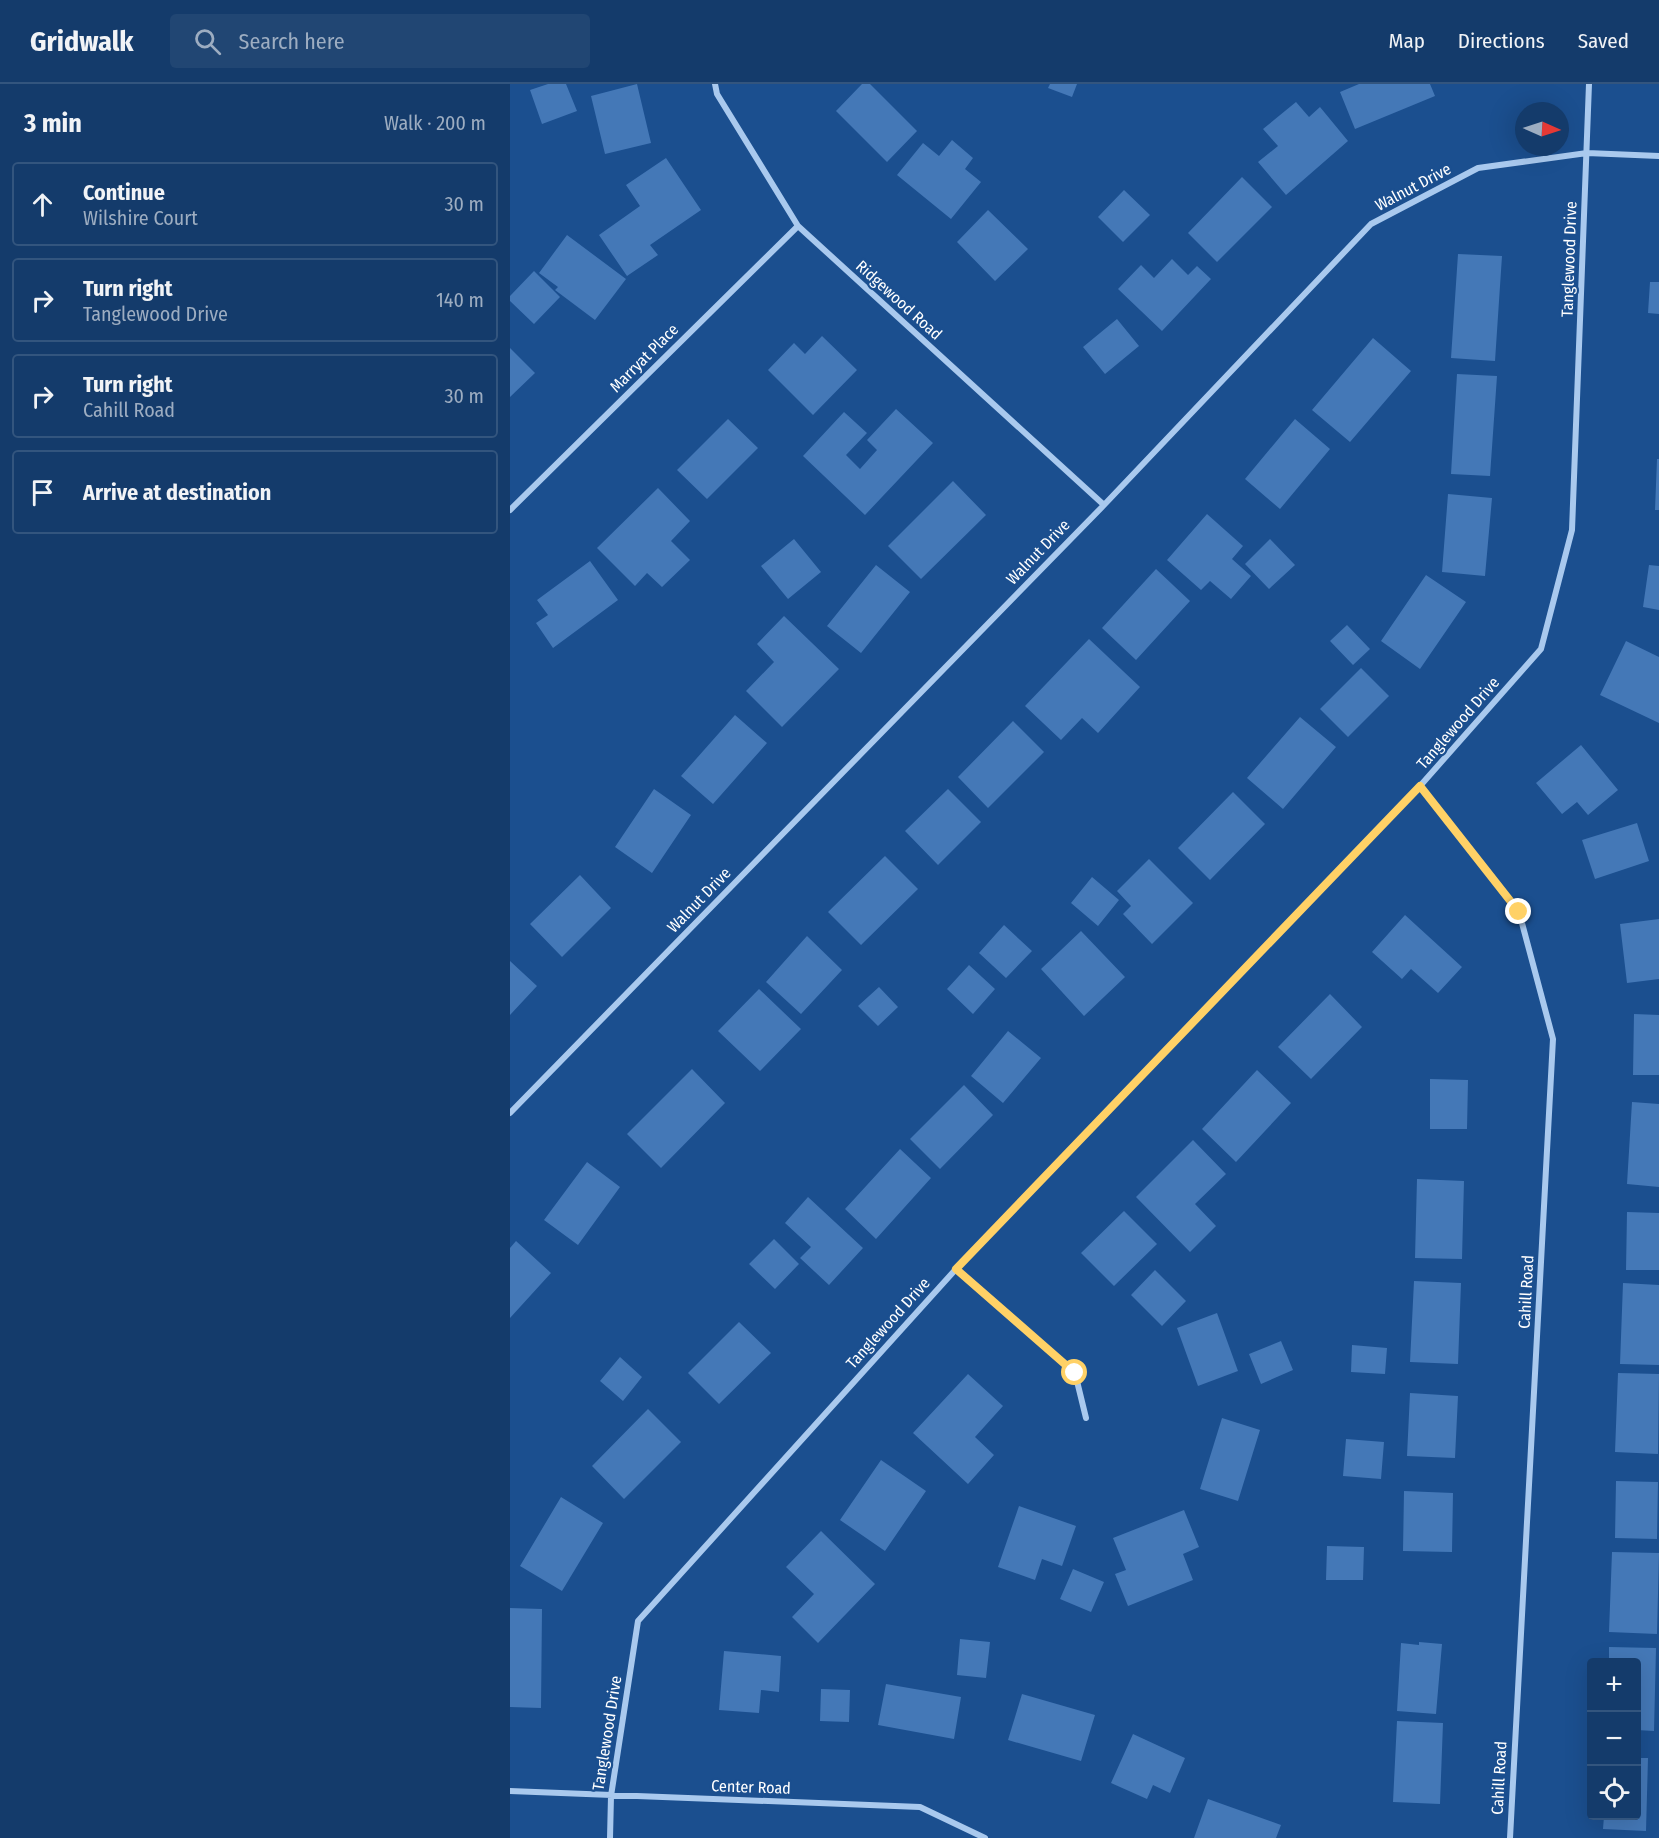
<!DOCTYPE html>
<meta charset="utf-8">
<style>
:root{--surface:#143b6b;--page:#214673;--text:#f1f3f6;--muted:#9dadc1;--line:#33557e}
body{margin:0;font-family:"Fira Sans Condensed",sans-serif;background:var(--page);color:var(--text)}
.controls{position:absolute;right:18px;bottom:18px;display:grid;overflow:hidden;border-radius:6px;box-shadow:0 6px 24px #0002}
.controls button{width:54px;height:54px;display:grid;place-items:center;padding:0;border:0;border-bottom:2px solid var(--line);background:var(--surface);color:var(--text);font:30px sans-serif}
.compass{position:absolute;left:1005px;top:18px;width:54px;height:54px;border-radius:50%;background:var(--surface);box-shadow:0 6px 24px #0002;rotate:93deg}
.stop{position:absolute;width:18px;height:18px;margin:-14px;border:4px solid #ffd166;border-radius:50%;background:#fff}
.stop.end{background:#ffd166;border-color:#fff;box-shadow:0 2px 6px #0008}
.list{margin:0;padding:0;list-style:none}
h2{display:flex;justify-content:space-between;align-items:center;height:78px;margin:0;padding:0 24px;font-size:26px}
h2 small{font-size:20px;font-weight:400;color:var(--muted)}
.list li{display:grid;grid-template-columns:39px 1fr auto;gap:18px;align-items:center;box-sizing:border-box;height:84px;margin:0 12px 12px;padding:0 12px;border:2px solid var(--line);border-radius:6px}
.list b{display:block;font-size:22px;white-space:nowrap}
.list p{margin:0;font-size:20px;white-space:nowrap;color:var(--muted)}
.list em{font-size:20px;font-style:normal;color:var(--muted)}
.icon{flex:none;width:33px;height:33px;fill:none;stroke:currentColor;stroke-width:2;stroke-linecap:round;stroke-linejoin:round}
.map{position:relative;flex:none;width:1149px;height:1754px;overflow:hidden}
header{display:flex;align-items:center;gap:36px;box-sizing:border-box;height:84px;padding:0 30px;background:var(--surface);border-bottom:2px solid var(--line)}
header strong{font-size:28px}
nav{display:flex;gap:33px;margin-inline-start:auto;font-size:21px}
.search{width:420px;height:54px;background:var(--page);display:flex;align-items:center;gap:15px;box-sizing:border-box;padding:0 21px;border-radius:6px;color:var(--muted);font-size:22px}
main{display:flex}
aside{flex:1;background:var(--surface)}
.map>svg:first-child{display:block}
.building{fill:#4478b7}
.lines{fill:none;stroke-linecap:round;stroke-linejoin:round}
.street{stroke:#a9c9ee;stroke-width:6}
.route{stroke:#ffd166;stroke-width:8}
.labels{text-anchor:middle;dominant-baseline:central;stroke-width:4.5;stroke-linejoin:round;paint-order:stroke}
.street-label{font-size:16px;fill:#fff;stroke:#1b4f8f}
</style>
<header>
<strong>Gridwalk</strong>
<div class="search"><svg class="icon" aria-label="search" viewBox="0 0 24 24"><circle cx="10" cy="10" r="6"/><path d="M15 15l6 6"/></svg>Search here</div>
<nav><a>Map</a><a>Directions</a><a>Saved</a></nav>
</header>
<main>
<aside>
<h2>3 min<small>Walk · 200 m</small></h2>
<ul class="list">
<li><svg class="icon" aria-label="ahead" viewBox="0 0 24 24"><path d="M12 20V5M6 11l6-6 6 6"/></svg><div><b>Continue</b><p>Wilshire Court</p></div><em>30 m</em></li>
<li><svg class="icon" aria-label="right" viewBox="0 0 24 24"><path d="M7 20v-9h11M14 6l5 5-5 5"/></svg><div><b>Turn right</b><p>Tanglewood Drive</p></div><em>140 m</em></li>
<li><svg class="icon" aria-label="right" viewBox="0 0 24 24"><path d="M7 20v-9h11M14 6l5 5-5 5"/></svg><div><b>Turn right</b><p>Cahill Road</p></div><em>30 m</em></li>
<li><svg class="icon" aria-label="arrive" viewBox="0 0 24 24"><path d="M6 21V4h12l-3 4 3 4H6"/></svg><div><b>Arrive at destination</b></div></li>
</ul>
</aside>
<div class="map">
<svg width="1149" height="1754" viewBox="0 0 1149 1754">
<rect width="100%" height="100%" fill="#1b4f8f"/>
<!-- building -->
<path class="building" d="M38,0h18l11,27 -35,13 -12,-34z
M127,0l14,59 -46,11 -14,-58z
M352,0h8l47,47 -30,31 -51,-51z
M540,0h27l-5,13 -24,-9z
M849,0h71l5,12 -80,33 -15,-37z
M786,18l13,15 11,-10 28,34 -62,54 -28,-33 20,-16 -15,-17z
M442,56l21,18 -8,11 16,13 -30,37 -54,-44 26,-32 16,13z
M156,74l35,52 -51,35 8,10 -31,21 -28,-41 41,-29 -14,-21z
M732,93l30,30 -55,55 -29,-29z
M614,106l26,25 -27,27 -25,-25z
M478,126l40,39 -33,32 -38,-39z
M57,151l59,44 -31,41 -40,-30 3,-3 -19,-14z
M948,170l44,2 -7,105 -44,-3z
M662,175l16,16 9,-9 14,13 -49,52 -44,-42 23,-24 13,13z
M24,187l26,26 -26,27 -24,-23v-5z
M1140,198h9v32l-11,-1z
M607,235l22,27 -34,28 -22,-27z
M312,252l35,34 -44,45 -45,-45 26,-27 11,11z
M863,254l38,33 -61,71 -38,-32z
M0,264l25,25 -25,24z
M947,290l40,2 -7,100 -39,-2z
M386,325l37,34 -68,72 -62,-59 41,-44 23,21 -21,22 14,14 17,-19 -10,-10z
M218,335l30,29 -51,51 -30,-29z
M785,335l35,30 -50,60 -35,-30z
M1147,375h2v51h-4z
M443,397l33,34 -65,64 -33,-33z
M148,404l32,33 -19,20 19,19 -28,27 -15,-14 -12,13 -38,-38z
M938,410l44,4 -7,78 -43,-4z
M697,430l36,32 -11,13 19,17 -20,23 -21,-18 -9,9 -34,-30z
M284,455l27,33 -33,27 -27,-33z
M760,455l25,26 -26,24 -24,-25z
M80,477l28,39 -65,48 -17,-25 12,-8 -11,-15z
M366,481l34,27 -49,61 -34,-27z
M1139,481l10,1v44l-16,-3z
M646,485l34,32 -54,59 -34,-32z
M916,491l40,27 -46,67 -39,-28z
M274,532l55,53 -57,58 -36,-36 28,-29 -17,-18z
M837,541l23,24 -17,16 -23,-24z
M579,555l51,48 -42,46 -16,-15 -21,22 -36,-34z
M1116,557l33,16v66l-59,-28z
M851,584l28,28 -41,41 -28,-28z
M225,631l32,28 -54,61 -32,-28z
M790,633l36,30 -53,62 -36,-31z
M503,637l31,31 -56,56 -30,-31z
M1071,661l37,45 -30,25 -11,-13 -15,12 -26,-31z
M144,705l37,26 -39,58 -37,-26z
M438,705l33,33 -43,43 -33,-34z
M723,708l32,32 -55,56 -32,-32z
M1127,739l12,38 -54,18 -13,-39z
M375,772l33,33 -57,56 -33,-33z
M639,775l44,44 -41,41 -29,-30 8,-8 -14,-15z
M70,791l31,33 -49,49 -32,-33z
M582,793l27,23 -21,26 -27,-23z
M895,831l57,52 -24,26 -27,-24 -9,10 -30,-27z
M1149,835v60l-32,4 -7,-59z
M494,841l28,26 -26,27 -27,-25z
M571,847l44,46 -41,39 -43,-47z
M297,852l35,34 -41,44 -35,-32z
M0,877l27,25 -27,29z
M459,881l26,24 -22,25 -26,-25z
M369,903l19,20 -20,19 -20,-20z
M249,905l42,40 -41,42 -42,-40z
M820,910l32,33 -51,52 -33,-32z
M1124,930l25,1v60h-26z
M498,947l33,27 -38,45 -32,-27z
M182,985l33,34 -64,65 -34,-34z
M747,986l34,33 -55,59 -34,-33z
M920,995l38,1 -1,49h-37z
M454,1001l29,30 -53,54 -30,-30z
M1122,1018l27,2v83l-32,-3z
M683,1056l33,34 -31,30 21,22 -26,26 -54,-55z
M390,1065l31,29 -55,61 -31,-30z
M77,1078l33,25 -42,58 -34,-25z
M907,1095l47,2 -2,78 -47,-1z
M298,1113l55,51 -34,37 -29,-27 11,-11 -26,-24z
M614,1127l33,33 -43,42 -33,-33z
M1117,1128l32,1v57h-33z
M264,1155l25,25 -24,25 -26,-25z
M6,1157l35,32 -41,45v-70z
M645,1186l31,31 -24,25 -31,-31z
M904,1197l47,2 -3,81 -48,-2z
M1113,1199l36,2v80l-39,-1z
M707,1229l21,58 -40,15 -21,-58z
M229,1238l32,31 -52,51 -31,-31z
M771,1257l12,29 -32,14 -12,-30z
M842,1261l35,3 -2,26 -34,-2z
M110,1273l22,20 -19,24 -23,-20z
M1108,1289l41,1 -1,80 -43,-2z
M458,1290l35,32 -28,31 19,18 -26,29 -55,-51z
M900,1309l48,3 -3,62 -48,-2z
M138,1325l33,33 -57,57 -32,-33z
M712,1334l38,12 -22,71 -38,-12z
M836,1355l38,3 -3,37 -38,-3z
M371,1376l45,31 -41,60 -45,-31z
M1106,1397l42,1 -1,57 -42,-1z
M894,1407l49,2 -1,59 -49,-1z
M51,1413l42,26 -41,68 -42,-25z
M509,1422l57,20 -14,40 -20,-7 -7,21 -37,-13z
M674,1426l15,37 -16,7 10,26 -65,26 -13,-32 11,-4 -13,-32z
M311,1447l54,53 -57,59 -26,-26 22,-23 -28,-27z
M817,1462l37,1 -1,33h-37z
M1102,1468l47,1 -2,81 -48,-2z
M563,1485l31,13 -13,30 -31,-13z
M0,1524l32,1 -1,99 -31,-1z
M450,1555l30,3 -4,36 -29,-3z
M909,1558l23,2 -6,70 -39,-3 4,-68 18,2z
M1099,1563l47,1 -2,83 -18,-1v-68h-27z
M214,1567l57,5 -2,36 -18,-2 -2,23 -40,-3z
M376,1600l75,13 -7,42 -76,-14z
M311,1605l29,1 -1,32 -29,-1z
M512,1610l73,21 -14,46 -73,-21z
M887,1637l46,2 -3,81 -47,-2z
M623,1650l52,24 -15,35 -17,-8 -6,14 -36,-16z
M1126,1674h12l-2,73 -43,-2 1,-13h32z
M698,1715l73,26 -5,13h-82z"/>
<g class="lines">
<!-- street -->
<path class="street" d="M205,0l2,10 81,132 306,279
M0,426l288,-284
M910,702l99,126 34,127 -43,799
M0,1029l594,-608 267,-281 107,-56 109,-15 72,3
M446,1185l119,104 11,45
M0,1707l410,16 65,31
M100,1754l1,-42 27,-175 318,-352 464,-483 121,-137 31,-119 17,-446"/>
</g>
<g class="lines">
<!-- route -->
<path class="route" d="M565,1289l-119,-104 464,-483 99,126"/>
</g>
<g class="labels">
<!-- street labels -->
<g class="street-label">
<text transform="translate(903 103) rotate(-28)">Walnut Drive</text>
<text transform="translate(1059 175) rotate(-88)">Tanglewood Drive</text>
<text transform="translate(389 216) rotate(42)">Ridgewood Road</text>
<text transform="translate(134 274) rotate(-45)">Marryat Place</text>
<text transform="translate(528 468) rotate(-46)">Walnut Drive</text>
<text transform="translate(948 639) rotate(-49)">Tanglewood Drive</text>
<text transform="translate(189 816) rotate(-46)">Walnut Drive</text>
<text transform="translate(1016 1208) rotate(-87)">Cahill Road</text>
<text transform="translate(378 1239) rotate(-48)">Tanglewood Drive</text>
<text transform="translate(97 1649) rotate(-81)">Tanglewood Drive</text>
<text transform="translate(989 1694) rotate(-87)">Cahill Road</text>
<text transform="translate(241 1703) rotate(2)">Center Road</text>
</g>
</g>
</svg>
<div class="controls">
<button>+</button>
<button>−</button>
<button><svg class="icon" aria-label="locate" viewBox="0 0 24 24"><circle cx="12" cy="12" r="6"/><path d="M12 2v4M12 18v4M2 12h4M18 12h4"/></svg></button>
</div>
<svg class="compass" viewBox="-18 -18 36 36"><path d="M0-13l5 13h-10z" fill="#e53935"/><path d="M0 13l5-13h-10z" fill="#9dadc1"/></svg>
<div class="stop" style="left:565px;top:1289px"></div>
<div class="stop end" style="left:1009px;top:828px"></div>
</div>
</main>
